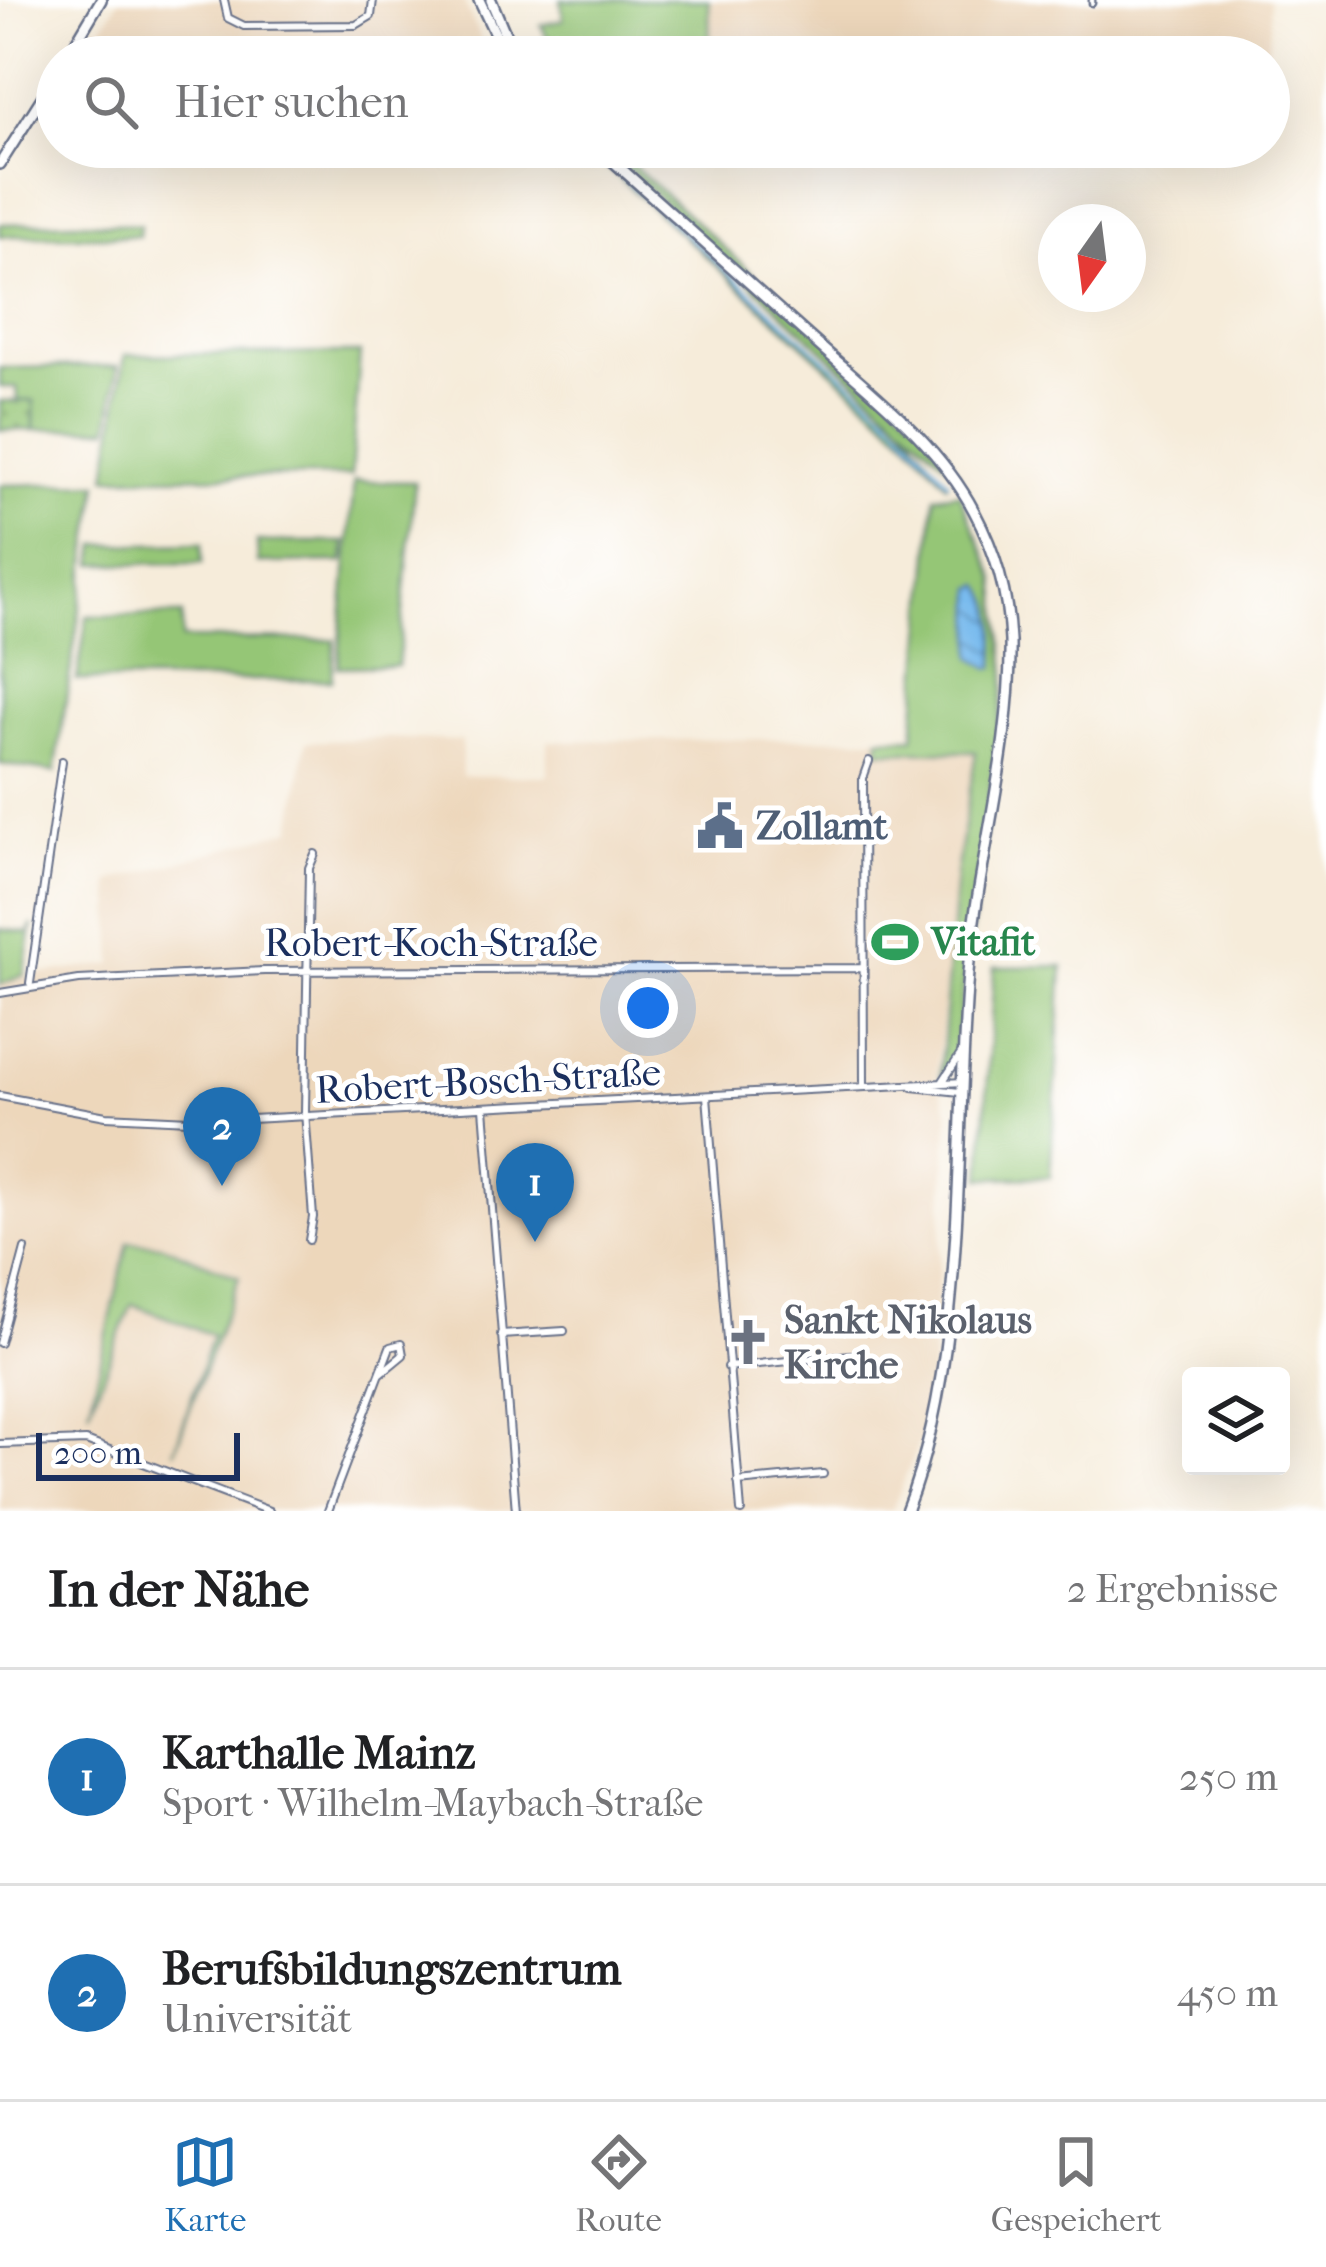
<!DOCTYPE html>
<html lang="de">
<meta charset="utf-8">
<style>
:root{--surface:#fff;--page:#f2f2f2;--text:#202124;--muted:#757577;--line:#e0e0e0;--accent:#1f6fb2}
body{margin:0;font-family:"IM FELL French Canon",serif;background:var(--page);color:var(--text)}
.controls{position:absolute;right:36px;bottom:36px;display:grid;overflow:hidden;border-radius:12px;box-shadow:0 12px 48px #0002}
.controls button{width:108px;height:108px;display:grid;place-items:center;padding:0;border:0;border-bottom:3px solid var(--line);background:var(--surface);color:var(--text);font:60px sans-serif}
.compass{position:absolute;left:1038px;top:204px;width:108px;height:108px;border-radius:50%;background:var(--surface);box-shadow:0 12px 48px #0002;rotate:194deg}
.scale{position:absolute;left:36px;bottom:30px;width:204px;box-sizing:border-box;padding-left:12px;border:6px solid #1b2f5e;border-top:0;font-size:33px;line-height:42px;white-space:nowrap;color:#1b2f5e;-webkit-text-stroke:9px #fff;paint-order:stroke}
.you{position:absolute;left:648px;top:1008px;width:42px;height:42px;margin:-30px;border:9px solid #fff;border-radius:50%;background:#1a73e8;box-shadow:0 0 0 18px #1a73e833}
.badge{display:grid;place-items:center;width:78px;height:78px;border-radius:50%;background:var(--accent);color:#fff;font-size:39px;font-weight:700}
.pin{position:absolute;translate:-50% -99px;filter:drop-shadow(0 3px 6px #0008)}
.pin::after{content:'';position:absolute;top:63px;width:42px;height:36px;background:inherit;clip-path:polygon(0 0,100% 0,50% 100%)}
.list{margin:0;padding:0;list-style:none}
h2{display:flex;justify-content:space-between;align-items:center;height:156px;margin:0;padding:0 48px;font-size:51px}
h2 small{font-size:39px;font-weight:400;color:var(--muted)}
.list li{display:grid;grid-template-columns:78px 1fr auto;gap:36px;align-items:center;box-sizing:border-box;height:216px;padding:0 48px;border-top:3px solid var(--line)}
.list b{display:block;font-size:45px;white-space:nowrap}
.list p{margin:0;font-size:39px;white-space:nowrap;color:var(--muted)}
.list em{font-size:39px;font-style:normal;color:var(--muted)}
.icon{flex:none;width:66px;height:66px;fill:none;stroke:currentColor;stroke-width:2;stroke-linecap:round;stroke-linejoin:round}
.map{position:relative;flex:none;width:1326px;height:1511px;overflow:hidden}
.search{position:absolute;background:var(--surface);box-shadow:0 12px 48px #0002;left:36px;right:36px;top:36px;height:132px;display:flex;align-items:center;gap:30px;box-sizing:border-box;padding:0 42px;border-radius:66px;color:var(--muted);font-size:45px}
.sheet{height:588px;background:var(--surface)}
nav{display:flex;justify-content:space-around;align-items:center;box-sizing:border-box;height:168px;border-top:3px solid var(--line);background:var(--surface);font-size:33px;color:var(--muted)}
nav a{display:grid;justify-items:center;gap:6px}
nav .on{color:var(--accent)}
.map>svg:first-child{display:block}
.built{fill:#edd7bb}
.green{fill:#95c676;stroke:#587a6a;stroke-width:3}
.garden{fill:url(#garden-dots);stroke:#587a6a;stroke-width:3}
.water{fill:url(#water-waves);stroke:#4a75a6;stroke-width:3}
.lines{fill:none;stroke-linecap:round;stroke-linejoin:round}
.stream{stroke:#79bbee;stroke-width:3}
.pedestrian-casing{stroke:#687189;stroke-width:9}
.minor-casing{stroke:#687189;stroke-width:10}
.secondary-casing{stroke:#687189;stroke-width:14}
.pedestrian{stroke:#fff;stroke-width:4.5}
.minor{stroke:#fff;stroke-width:6}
.secondary{stroke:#fff;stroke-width:9}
.labels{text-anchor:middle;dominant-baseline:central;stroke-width:10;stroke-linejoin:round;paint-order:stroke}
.service-label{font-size:39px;font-weight:bold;fill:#4e5e75;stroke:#fff;text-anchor:start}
.leisure-label{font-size:39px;font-weight:bold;fill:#27864d;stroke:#fff;text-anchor:start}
.street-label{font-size:39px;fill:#1b2f5e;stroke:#fff}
.worship-label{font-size:39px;font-weight:bold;fill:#5b616d;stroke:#fff;text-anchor:start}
</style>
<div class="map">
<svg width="1326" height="1511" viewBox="0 0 1326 1511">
<defs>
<pattern id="garden-dots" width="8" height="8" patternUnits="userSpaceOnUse" patternTransform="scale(3)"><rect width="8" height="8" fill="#95c676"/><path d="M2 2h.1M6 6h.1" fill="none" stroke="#79a164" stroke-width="1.8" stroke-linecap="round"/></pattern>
<pattern id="water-waves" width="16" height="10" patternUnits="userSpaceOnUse" patternTransform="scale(3)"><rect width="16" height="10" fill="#79bbee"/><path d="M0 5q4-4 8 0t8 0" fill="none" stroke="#6298c4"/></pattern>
</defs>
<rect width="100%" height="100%" fill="#fff"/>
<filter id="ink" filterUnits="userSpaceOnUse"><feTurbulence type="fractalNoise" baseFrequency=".00833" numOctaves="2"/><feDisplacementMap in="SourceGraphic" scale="24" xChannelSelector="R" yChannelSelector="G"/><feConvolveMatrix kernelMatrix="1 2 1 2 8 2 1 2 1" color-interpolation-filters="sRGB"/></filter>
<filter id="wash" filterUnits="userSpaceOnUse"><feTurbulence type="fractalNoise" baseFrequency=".004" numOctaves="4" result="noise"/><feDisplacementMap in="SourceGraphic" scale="48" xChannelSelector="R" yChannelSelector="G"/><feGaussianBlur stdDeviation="2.7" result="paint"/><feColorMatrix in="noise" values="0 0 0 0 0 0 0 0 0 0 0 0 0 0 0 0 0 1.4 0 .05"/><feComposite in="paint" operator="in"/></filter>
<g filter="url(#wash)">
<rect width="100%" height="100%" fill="#f6ecda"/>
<!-- built -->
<path class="built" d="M119,0h344l26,57h-406z
M709,0h560l1,28 -3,29h-557z
M390,738l72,3v35h86v-35l332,-3v13h96l-20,124 -20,202 13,35 -17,262 -11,63 -29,74h-892v-526l37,-11 77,-10 -4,-82 182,-53 14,-87z"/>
<!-- green -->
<path class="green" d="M561,0h148l1,57h-153l-16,-32 22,-5z
M585,147l327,289 36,49 -41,-46z
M603,147h10l310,281 37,48z
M80,222l60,3 -1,11h-139v-12z
M360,353l-9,123 -244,1 18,-122z
M118,366l-9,62 -75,2v-29h-16l-1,-14h-17v-19z
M354,481l61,1 -17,184 -60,1z
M99,483l-44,289 -55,-8v-279z
M959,493l37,86 10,94 -51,381 -15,24 16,-203 20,-123 -97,-1 1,-13 34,-1 21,-241z
M345,542l-2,20 -85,1 -1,-21z
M202,543v20l-108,1 3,-19z
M182,615v24l153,1 -3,40h-255l10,-64z
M33,924l-9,51 -24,10v-56l29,4z
M1063,966l-13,211 -68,1 12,-211z
M128,1242l34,3 77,32 -65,175 38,-117 -80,-31 -43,107z"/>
<!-- garden -->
<path class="garden" d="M0,401h34v29h-34z"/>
<!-- water -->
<path class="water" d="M982,585c18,25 13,53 13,82l-5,1 -17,-11 1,-69z"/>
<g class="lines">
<!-- stream -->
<path class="stream" d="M589,147l308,277 51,57"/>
</g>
</g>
<g filter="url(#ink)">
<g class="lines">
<defs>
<path id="pedestrian" d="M1092,3v-3"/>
<path id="minor" d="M224,0l4,18 16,8 112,-1 15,-9 2,-16
M30,983l32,-222
M0,993l79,-13 185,-9 600,-3
M943,1081l18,-27
M864,1087l-1,-309 6,-17
M913,1087l47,5
M0,1096l106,20 104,5 753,-39
M707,1096l34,415
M484,1108l32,403
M309,1240l4,-23 -8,-105 4,-244 6,-14
M501,1335l63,-4
M0,1343l25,-94
M727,1367l124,-12
M0,1444l86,-3 183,70
M738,1482l85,-8
M328,1511l62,-164 11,-3 2,11 -23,19"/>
<path id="secondary" d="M479,0l27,57
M491,0l24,57
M67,57l34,-57
M597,147c72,64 144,129 216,193 58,52 124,101 161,171 21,39 34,85 36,130 2,111 -33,222 -42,332 -13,165 -1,385 -62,538
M0,164l57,-90"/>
</defs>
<!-- pedestrian casing -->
<use href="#pedestrian" class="pedestrian-casing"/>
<!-- minor casing -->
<use href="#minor" class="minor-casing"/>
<!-- secondary casing -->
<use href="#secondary" class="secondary-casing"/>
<!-- pedestrian -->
<use href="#pedestrian" class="pedestrian"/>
<!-- minor -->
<use href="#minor" class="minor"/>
<!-- secondary -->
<use href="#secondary" class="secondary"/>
</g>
</g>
<!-- icons -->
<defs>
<symbol id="civic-bare" viewBox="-9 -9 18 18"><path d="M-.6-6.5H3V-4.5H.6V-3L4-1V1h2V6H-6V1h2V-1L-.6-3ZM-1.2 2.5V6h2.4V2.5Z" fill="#5c6f8a" stroke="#fff" stroke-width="2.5" paint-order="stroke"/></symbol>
<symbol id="stadium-bare" viewBox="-9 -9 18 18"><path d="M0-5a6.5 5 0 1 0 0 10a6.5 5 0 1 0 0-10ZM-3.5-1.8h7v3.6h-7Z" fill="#2e9e5b" stroke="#fff" stroke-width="2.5" paint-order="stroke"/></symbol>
<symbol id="church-bare" viewBox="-9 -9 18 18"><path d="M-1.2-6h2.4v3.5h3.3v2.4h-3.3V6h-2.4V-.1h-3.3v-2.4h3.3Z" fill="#6b7280" stroke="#fff" stroke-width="2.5" paint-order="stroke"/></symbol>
</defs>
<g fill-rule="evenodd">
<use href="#civic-bare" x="687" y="793" width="66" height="66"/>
<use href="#stadium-bare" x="862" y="909" width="66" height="66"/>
<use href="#church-bare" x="715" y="1309" width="66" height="66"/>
</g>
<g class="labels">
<!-- service labels -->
<g class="service-label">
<text x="756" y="826">Zollamt</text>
</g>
<!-- leisure labels -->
<g class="leisure-label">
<text x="931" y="942">Vitafit</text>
</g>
<!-- street labels -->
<g class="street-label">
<text x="431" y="943">Robert-Koch-Straße</text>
<text transform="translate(488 1081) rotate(-3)">Robert-Bosch-Straße</text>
</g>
<!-- worship labels -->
<g class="worship-label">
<text x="784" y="1320">Sankt Nikolaus<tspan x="784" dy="45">Kirche</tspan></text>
</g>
</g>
</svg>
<div class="controls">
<button><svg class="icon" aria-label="layers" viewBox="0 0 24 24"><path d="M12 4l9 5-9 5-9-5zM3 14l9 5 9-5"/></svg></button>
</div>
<svg class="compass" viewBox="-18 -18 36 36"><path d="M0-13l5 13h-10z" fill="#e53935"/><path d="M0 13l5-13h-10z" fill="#757577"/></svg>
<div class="scale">200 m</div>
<div class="you"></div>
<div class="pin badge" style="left:535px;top:1242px">1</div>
<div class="pin badge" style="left:222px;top:1186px">2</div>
<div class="search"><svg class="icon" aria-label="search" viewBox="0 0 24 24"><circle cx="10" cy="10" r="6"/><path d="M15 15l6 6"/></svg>Hier suchen</div>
</div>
<section class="sheet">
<h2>In der Nähe<small>2 Ergebnisse</small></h2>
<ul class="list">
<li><span class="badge">1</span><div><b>Karthalle Mainz</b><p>Sport · Wilhelm-Maybach-Straße</p></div><em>250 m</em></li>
<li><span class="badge">2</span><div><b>Berufsbildungszentrum</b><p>Universität</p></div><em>450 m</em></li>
</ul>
</section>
<nav>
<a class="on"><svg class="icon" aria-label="map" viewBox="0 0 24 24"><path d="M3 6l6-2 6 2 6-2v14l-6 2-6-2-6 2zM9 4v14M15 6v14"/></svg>Karte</a>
<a><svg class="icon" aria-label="directions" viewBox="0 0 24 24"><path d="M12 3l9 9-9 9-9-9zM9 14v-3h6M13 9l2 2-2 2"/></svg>Route</a>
<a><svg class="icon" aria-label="saved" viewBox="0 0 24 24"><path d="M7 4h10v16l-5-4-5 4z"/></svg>Gespeichert</a>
</nav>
